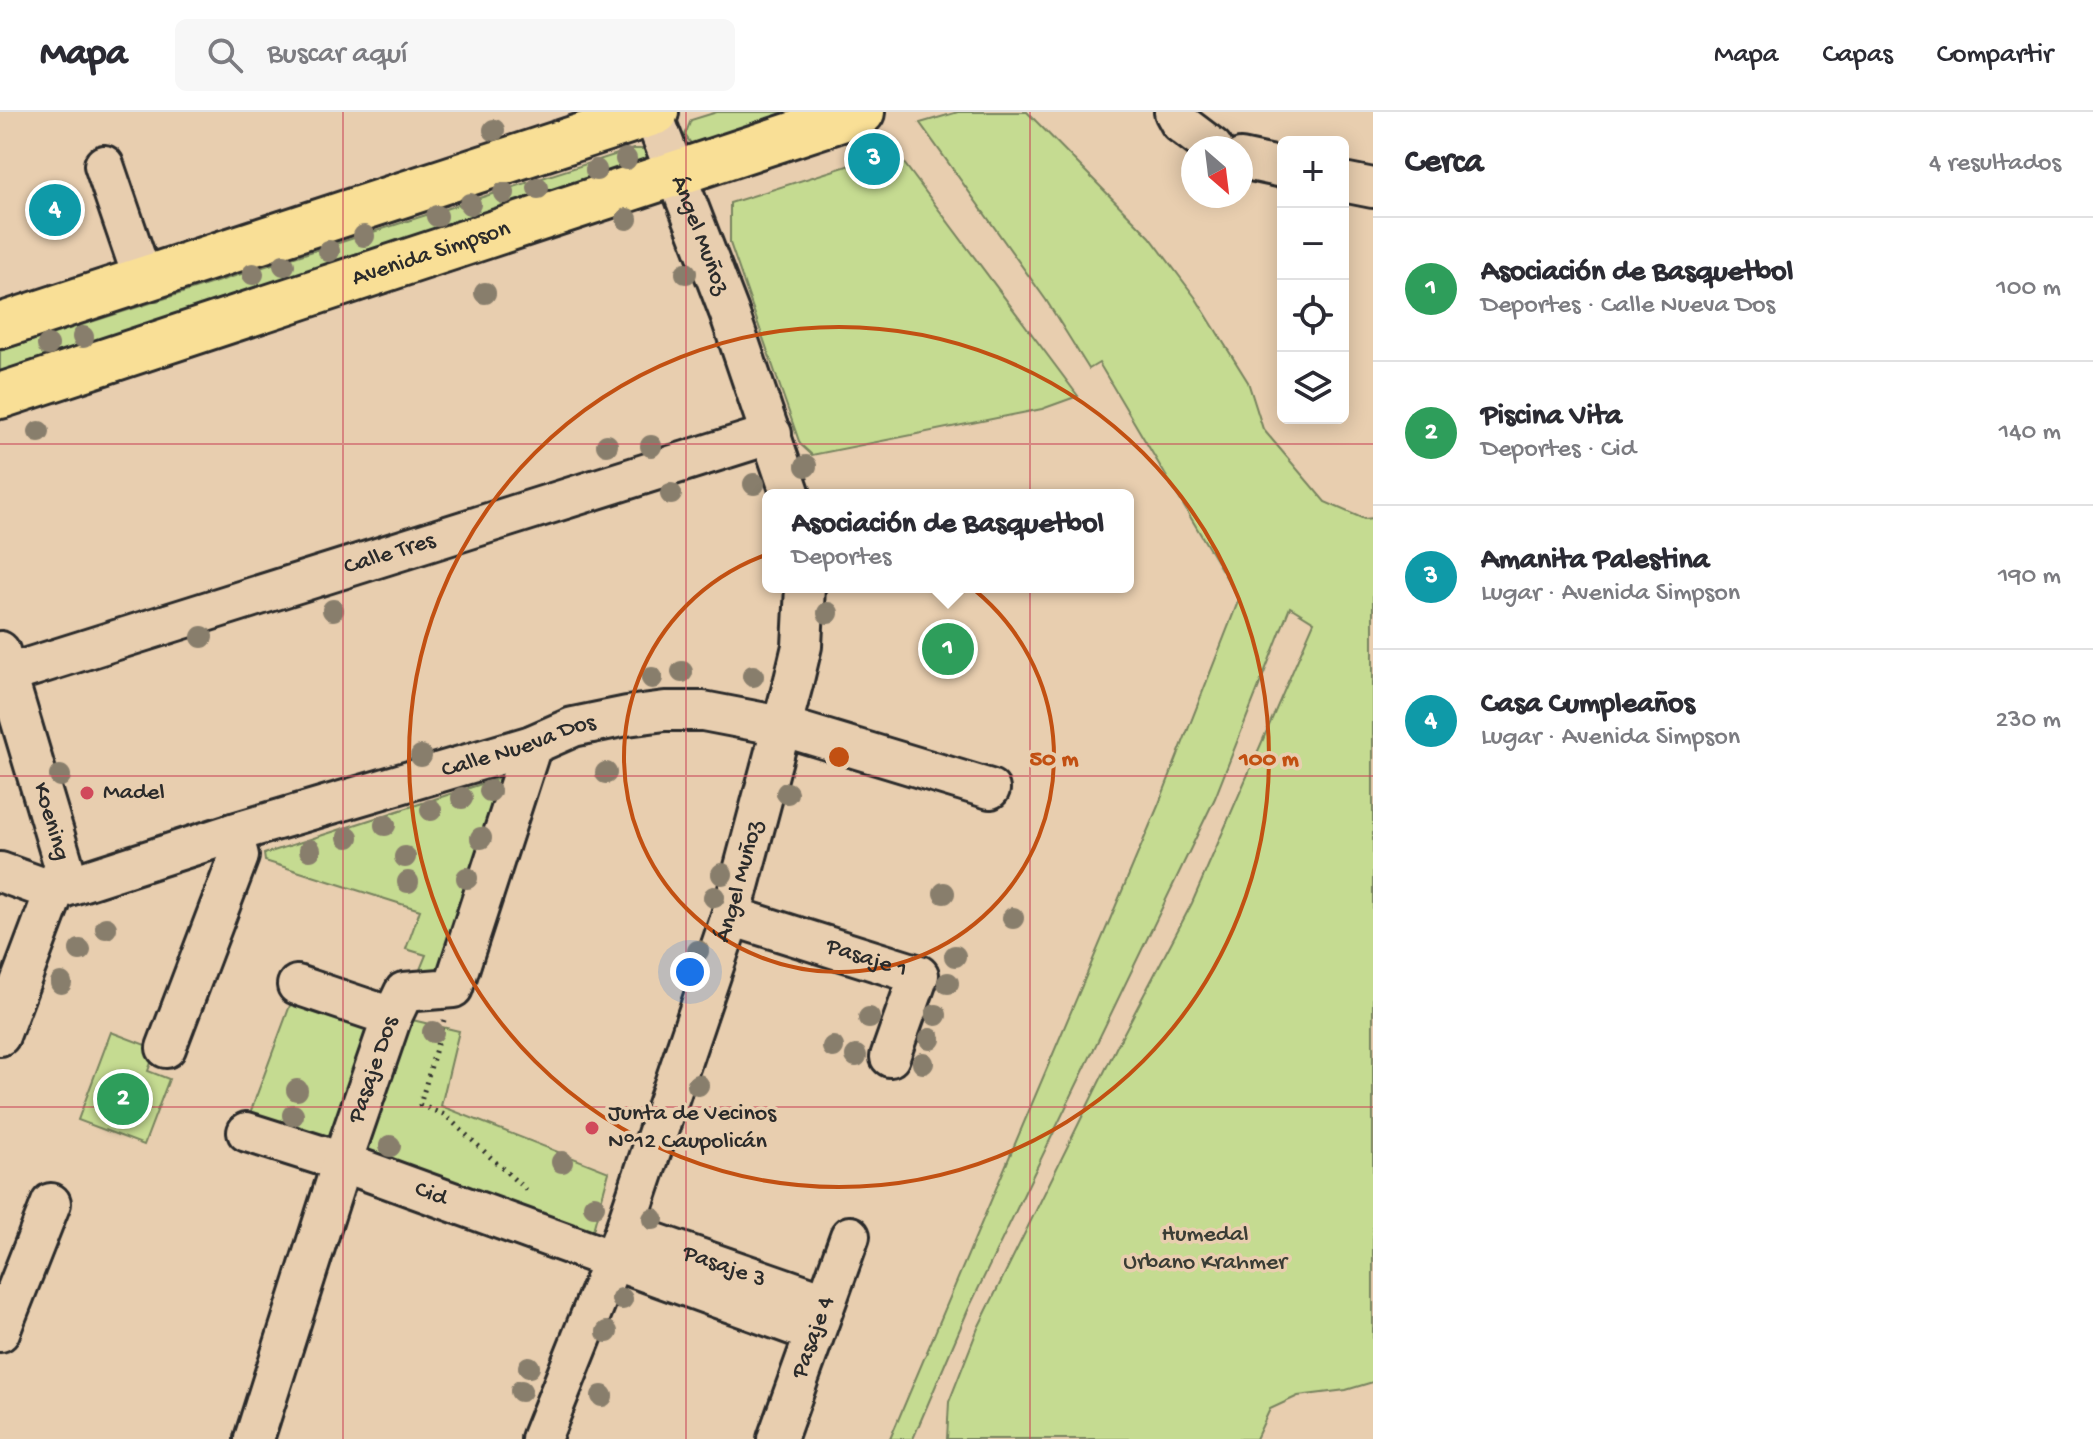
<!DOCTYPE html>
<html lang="es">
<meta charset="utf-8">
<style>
:root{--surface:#fff;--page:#f7f7f7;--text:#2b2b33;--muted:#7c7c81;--line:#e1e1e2;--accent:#d1495b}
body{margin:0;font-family:"Gochi Hand",sans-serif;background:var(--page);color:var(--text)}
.controls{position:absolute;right:24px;top:24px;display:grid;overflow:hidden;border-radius:12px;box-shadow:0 4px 20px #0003}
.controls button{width:72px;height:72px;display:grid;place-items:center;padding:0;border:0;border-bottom:2px solid var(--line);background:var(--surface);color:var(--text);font:40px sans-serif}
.compass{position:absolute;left:1181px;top:24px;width:72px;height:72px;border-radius:50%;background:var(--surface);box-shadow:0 4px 20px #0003;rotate:152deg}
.you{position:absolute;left:690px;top:860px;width:28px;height:28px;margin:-20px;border:6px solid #fff;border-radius:50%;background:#1a73e8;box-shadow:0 0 0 12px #1a73e833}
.badge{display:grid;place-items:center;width:52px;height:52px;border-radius:50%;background:var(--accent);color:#fff;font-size:26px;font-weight:700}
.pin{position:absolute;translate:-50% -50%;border:4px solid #fff;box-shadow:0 2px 8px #0006}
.popup{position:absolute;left:762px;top:377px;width:372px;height:104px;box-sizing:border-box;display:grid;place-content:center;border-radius:12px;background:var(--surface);filter:drop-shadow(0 2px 6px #0005);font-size:26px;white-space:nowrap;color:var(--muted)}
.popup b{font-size:30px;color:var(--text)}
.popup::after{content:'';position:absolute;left:50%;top:100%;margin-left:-16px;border:16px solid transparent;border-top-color:var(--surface)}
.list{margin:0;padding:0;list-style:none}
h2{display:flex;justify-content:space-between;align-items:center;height:104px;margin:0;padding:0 32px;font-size:34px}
h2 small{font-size:26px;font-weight:400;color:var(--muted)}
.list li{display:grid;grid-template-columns:52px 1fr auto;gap:24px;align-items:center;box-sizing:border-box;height:144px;padding:0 32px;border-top:2px solid var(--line)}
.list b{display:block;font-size:30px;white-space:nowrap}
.list p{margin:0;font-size:26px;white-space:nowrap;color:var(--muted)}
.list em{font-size:26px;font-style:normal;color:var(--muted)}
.icon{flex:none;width:44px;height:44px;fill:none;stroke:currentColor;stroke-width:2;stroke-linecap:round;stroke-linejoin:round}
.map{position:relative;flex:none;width:1373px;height:1327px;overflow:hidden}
header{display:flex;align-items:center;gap:48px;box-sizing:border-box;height:112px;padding:0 40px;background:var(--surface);border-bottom:2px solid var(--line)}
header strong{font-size:38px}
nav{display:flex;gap:44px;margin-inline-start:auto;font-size:28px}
.search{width:560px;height:72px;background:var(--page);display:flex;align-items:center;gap:20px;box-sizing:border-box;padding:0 28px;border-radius:12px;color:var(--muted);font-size:30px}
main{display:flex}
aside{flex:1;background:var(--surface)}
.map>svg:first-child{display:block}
.green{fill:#c5db91;stroke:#78835e;stroke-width:2}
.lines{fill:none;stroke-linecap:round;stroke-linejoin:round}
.minor-casing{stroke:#2b2b2b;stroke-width:44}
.major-casing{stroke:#2b2b2b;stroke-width:50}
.path{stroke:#2b2b2b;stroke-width:5;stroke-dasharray:2 6;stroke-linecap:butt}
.minor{stroke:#e8ceaf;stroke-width:38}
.major{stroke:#f9df96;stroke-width:44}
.tree{fill:#887e6c}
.grid{fill:none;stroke:#c94859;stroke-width:2;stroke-opacity:0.55}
.ring{fill:none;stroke:#c25012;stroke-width:4}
.poi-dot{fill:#d1495b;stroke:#e8ceaf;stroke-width:3}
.labels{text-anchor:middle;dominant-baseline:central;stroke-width:7;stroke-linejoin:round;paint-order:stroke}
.street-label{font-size:24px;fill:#2b2b2b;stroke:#e8ceaf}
.poi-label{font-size:24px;fill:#2b2b2b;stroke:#e8ceaf;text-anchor:start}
.park-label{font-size:24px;fill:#3a3d35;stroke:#e8ceaf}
.centre{fill:#c25012;stroke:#e8ceaf;stroke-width:4}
.ring-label{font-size:24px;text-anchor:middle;font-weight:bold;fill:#c25012;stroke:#e8ceaf;stroke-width:7;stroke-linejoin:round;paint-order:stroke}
</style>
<header>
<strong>Mapa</strong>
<div class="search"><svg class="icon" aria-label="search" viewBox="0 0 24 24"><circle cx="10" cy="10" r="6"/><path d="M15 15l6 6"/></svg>Buscar aquí</div>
<nav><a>Mapa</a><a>Capas</a><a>Compartir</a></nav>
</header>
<main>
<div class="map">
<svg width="1373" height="1327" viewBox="0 0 1373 1327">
<rect width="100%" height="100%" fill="#e8ceaf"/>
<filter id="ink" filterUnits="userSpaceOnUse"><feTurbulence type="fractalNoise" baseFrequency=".0125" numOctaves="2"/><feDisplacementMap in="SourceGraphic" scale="16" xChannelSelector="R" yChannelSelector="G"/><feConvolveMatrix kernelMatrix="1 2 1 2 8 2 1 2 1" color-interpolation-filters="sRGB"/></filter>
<g filter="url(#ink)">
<!-- green -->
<path class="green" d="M717,0h104l-126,37 -10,-14 6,-15z
M958,0h69l123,125 45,60 53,85 15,47 62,73 39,17 9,-1v864l-27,8 -48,6 -28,13 -14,30h-309l2,-37 29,-74 138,-280 76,-145 122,-281 -24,-15 -75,191 -247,512 -55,129h-23l268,-633 81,-207 -140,-236 -10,6 -43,-69 -126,-177z
M633,37h12l5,15 -650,216v-29z
M895,39l183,245 -36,13 -230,46 -12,-11 -70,-201v-40z
M497,667l11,10 -59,188 -30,-5 7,-17 -20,-6 14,-39 -155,-49 -1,-7z
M295,880l88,30 -48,130 -89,-28z
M404,906l55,13 -18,75 168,66 -19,69 -232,-80z
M111,920l45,17 -8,22 21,8 -25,66 -66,-25z"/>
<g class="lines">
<defs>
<g id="minor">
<path id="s1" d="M652,0l77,200 62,183"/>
<path d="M1174,0l6,11 33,25"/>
<path d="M1241,47l42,9"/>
<path d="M104,53l39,114"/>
<path d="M1343,70l30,6"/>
<path id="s2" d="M0,539l64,215 -64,170"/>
<path id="s3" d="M8,562l764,-240"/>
<path id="s4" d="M0,760l53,19 180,-58 299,-88 41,-18 54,-11 38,-5h38l78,15 209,63"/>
<path id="s5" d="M731,804l188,59 -29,82"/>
<path d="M297,873l95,32"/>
<path d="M166,936l73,-192 -6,-23"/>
<path id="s6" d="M247,1020l95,30 472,171"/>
<path id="s7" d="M624,1120l201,70"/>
<path d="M0,1220l51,-129"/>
<path id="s8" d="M254,1327l88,-277 50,-145 12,-25 49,-4 79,-243"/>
<path id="s9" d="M541,1327l83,-207 107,-316 63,-236 8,-34 3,-59"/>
<path id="s10" d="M777,1327l73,-203"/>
</g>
<g id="major">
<path d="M0,214l656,-214"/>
<path id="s11" d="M0,284l862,-284"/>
</g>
</defs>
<!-- minor casing -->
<use href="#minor" class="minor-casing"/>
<!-- major casing -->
<use href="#major" class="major-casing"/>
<!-- path -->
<path class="path" d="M444,908l-24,85 25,10 84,78"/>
<!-- minor -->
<use href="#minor" class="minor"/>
<!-- major -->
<use href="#major" class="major"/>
</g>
<!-- trees -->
<g class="tree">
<circle cx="494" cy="18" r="11"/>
<circle cx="626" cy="47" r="11"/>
<circle cx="596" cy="58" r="11"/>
<circle cx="538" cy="76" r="11"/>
<circle cx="504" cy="81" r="11"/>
<circle cx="470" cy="92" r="11"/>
<circle cx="437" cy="104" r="11"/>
<circle cx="627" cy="107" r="11"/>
<circle cx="364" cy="124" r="11"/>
<circle cx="329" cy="139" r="11"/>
<circle cx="284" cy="153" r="11"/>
<circle cx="686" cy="161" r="11"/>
<circle cx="253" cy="162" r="11"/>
<circle cx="485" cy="181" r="11"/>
<circle cx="83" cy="225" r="11"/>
<circle cx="48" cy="233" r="11"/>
<circle cx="39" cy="320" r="11"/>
<circle cx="607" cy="333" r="11"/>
<circle cx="651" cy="334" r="11"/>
<circle cx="806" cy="354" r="11"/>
<circle cx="754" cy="372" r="11"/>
<circle cx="671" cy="382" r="11"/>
<circle cx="333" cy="498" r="11"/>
<circle cx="828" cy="501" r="11"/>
<circle cx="202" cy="525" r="11"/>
<circle cx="682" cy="560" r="11"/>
<circle cx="753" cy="564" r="11"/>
<circle cx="652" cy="566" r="11"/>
<circle cx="421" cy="644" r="11"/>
<circle cx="606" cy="661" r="11"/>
<circle cx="60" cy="664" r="11"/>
<circle cx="490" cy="679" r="11"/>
<circle cx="787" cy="681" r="11"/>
<circle cx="462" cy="686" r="11"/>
<circle cx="431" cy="698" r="11"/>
<circle cx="385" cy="713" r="11"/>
<circle cx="348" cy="725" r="11"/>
<circle cx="481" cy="726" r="11"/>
<circle cx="310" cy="738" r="11"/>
<circle cx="405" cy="745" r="11"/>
<circle cx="722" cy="762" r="11"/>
<circle cx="467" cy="766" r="11"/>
<circle cx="408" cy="770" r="11"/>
<circle cx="944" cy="781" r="11"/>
<circle cx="714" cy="785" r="11"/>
<circle cx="1013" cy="806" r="11"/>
<circle cx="106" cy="816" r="11"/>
<circle cx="80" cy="838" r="11"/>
<circle cx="698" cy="839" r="11"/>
<circle cx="955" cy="844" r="11"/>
<circle cx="691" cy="861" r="11"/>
<circle cx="61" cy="871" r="11"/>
<circle cx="948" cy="871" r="11"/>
<circle cx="936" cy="903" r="11"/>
<circle cx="869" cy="906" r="11"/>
<circle cx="433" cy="920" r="11"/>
<circle cx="930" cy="927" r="11"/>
<circle cx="833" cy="935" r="11"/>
<circle cx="856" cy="944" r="11"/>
<circle cx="923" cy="951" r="11"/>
<circle cx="698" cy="973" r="11"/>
<circle cx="297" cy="978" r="11"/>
<circle cx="293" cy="1003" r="11"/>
<circle cx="390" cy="1034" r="11"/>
<circle cx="562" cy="1050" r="11"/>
<circle cx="594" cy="1094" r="11"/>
<circle cx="653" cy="1107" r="11"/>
<circle cx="622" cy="1187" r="11"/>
<circle cx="607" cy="1220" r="11"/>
<circle cx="529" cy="1255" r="11"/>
<circle cx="521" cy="1279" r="11"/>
<circle cx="602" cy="1284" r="11"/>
</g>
</g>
<!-- grid -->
<path class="grid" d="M343,0v1327M686,0v1327M1030,0v1327M0,332h1373M0,664h1373M0,995h1373"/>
<!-- distance rings -->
<g class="ring">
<circle cx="839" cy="645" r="215"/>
<circle cx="839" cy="645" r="430"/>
</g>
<!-- markers -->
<g class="poi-dot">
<circle cx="87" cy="681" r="8"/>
<circle cx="592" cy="1016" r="8"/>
</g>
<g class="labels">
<!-- street labels -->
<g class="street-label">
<text stroke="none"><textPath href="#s1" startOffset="132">Ángel Muñoz</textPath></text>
<text stroke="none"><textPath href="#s11" startOffset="454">Avenida Simpson</textPath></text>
<text stroke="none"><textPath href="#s3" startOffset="400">Calle Tres</textPath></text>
<text stroke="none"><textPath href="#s4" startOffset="544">Calle Nueva Dos</textPath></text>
<text stroke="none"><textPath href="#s2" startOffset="178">Koening</textPath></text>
<text stroke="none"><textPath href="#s9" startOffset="592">Ángel Muñoz</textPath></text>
<text stroke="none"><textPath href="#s5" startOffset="142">Pasaje 1</textPath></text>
<text stroke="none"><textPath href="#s8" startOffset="388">Pasaje Dos</textPath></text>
<text stroke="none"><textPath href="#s6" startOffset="194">Cid</textPath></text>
<text stroke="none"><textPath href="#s7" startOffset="106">Pasaje 3</textPath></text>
<text stroke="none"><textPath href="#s10" startOffset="108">Pasaje 4</textPath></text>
</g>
<!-- poi labels -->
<g class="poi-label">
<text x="103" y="681">Madel</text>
<text x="608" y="1002">Junta de Vecinos<tspan x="608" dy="28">N°12 Caupolicán</tspan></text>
</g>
<!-- park labels -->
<g class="park-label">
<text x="1205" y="1123">Humedal<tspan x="1205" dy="28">Urbano Krahmer</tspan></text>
</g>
</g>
<circle cx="839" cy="645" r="12" class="centre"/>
<g class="ring-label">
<text x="1054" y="653">50 m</text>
<text x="1269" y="653">100 m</text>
</g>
</svg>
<div class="controls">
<button>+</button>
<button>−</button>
<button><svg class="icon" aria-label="locate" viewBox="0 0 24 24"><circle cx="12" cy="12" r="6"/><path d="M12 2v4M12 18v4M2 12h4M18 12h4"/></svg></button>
<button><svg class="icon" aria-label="layers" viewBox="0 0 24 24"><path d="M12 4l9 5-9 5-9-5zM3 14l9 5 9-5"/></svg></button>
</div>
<svg class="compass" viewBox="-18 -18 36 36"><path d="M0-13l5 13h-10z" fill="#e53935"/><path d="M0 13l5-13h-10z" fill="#7c7c81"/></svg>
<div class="you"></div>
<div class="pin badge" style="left:948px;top:537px;background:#2e9e5b">1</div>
<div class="popup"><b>Asociación de Basquetbol</b>Deportes</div>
<div class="pin badge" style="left:123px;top:987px;background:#2e9e5b">2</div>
<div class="pin badge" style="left:874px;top:47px;background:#0f9aa8">3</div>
<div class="pin badge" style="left:55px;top:98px;background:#0f9aa8">4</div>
</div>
<aside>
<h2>Cerca<small>4 resultados</small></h2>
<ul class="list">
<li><span class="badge" style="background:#2e9e5b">1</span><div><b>Asociación de Basquetbol</b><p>Deportes · Calle Nueva Dos</p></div><em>100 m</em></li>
<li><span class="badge" style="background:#2e9e5b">2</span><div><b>Piscina Vita</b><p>Deportes · Cid</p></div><em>140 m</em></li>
<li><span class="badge" style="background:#0f9aa8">3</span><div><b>Amanita Palestina</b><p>Lugar · Avenida Simpson</p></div><em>190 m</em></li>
<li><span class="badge" style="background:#0f9aa8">4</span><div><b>Casa Cumpleaños</b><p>Lugar · Avenida Simpson</p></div><em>230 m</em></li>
</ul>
</aside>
</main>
